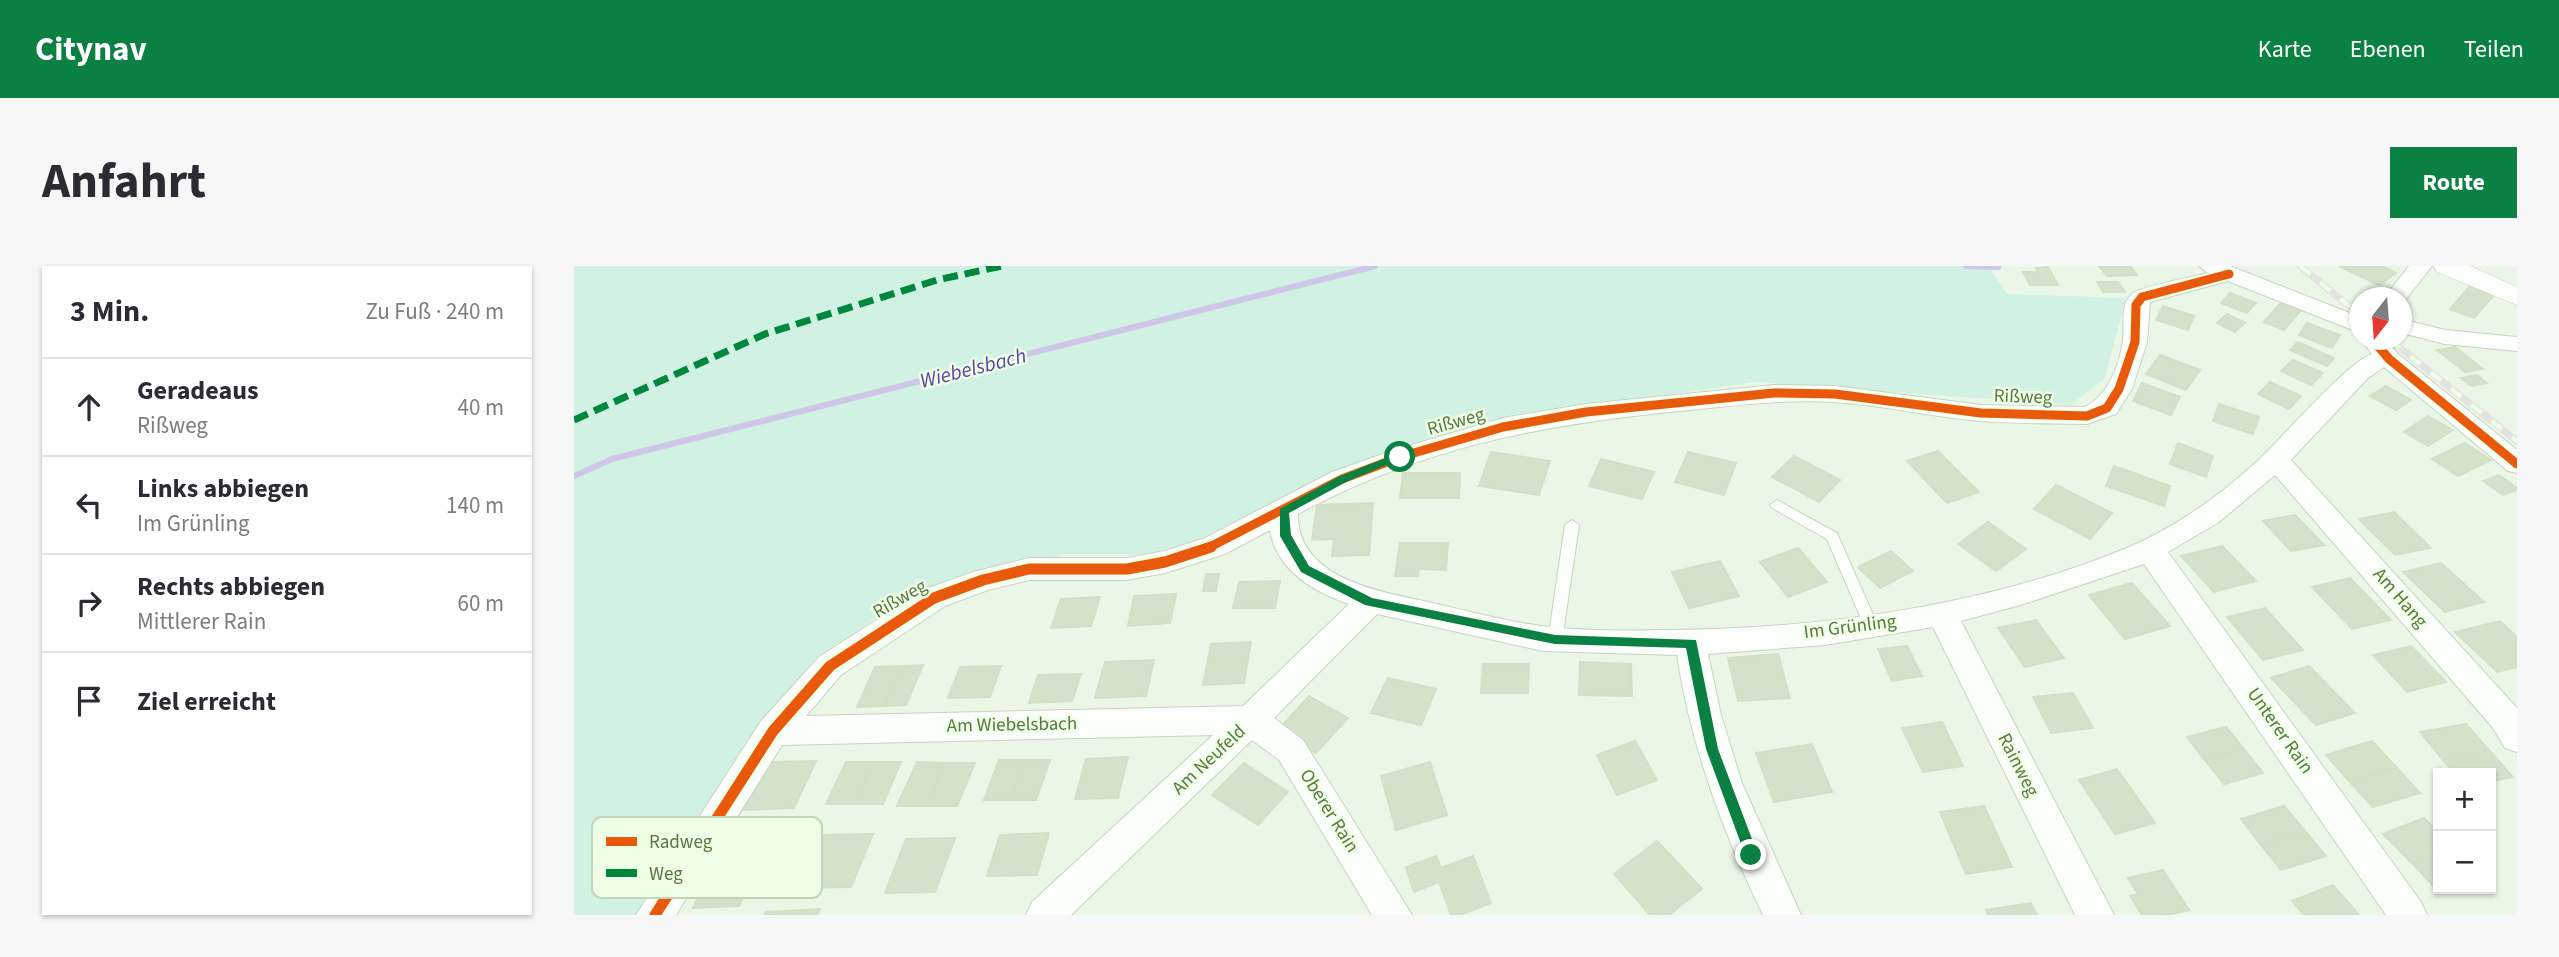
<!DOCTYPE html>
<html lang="de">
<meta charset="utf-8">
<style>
:root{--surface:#fff;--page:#f7f7f7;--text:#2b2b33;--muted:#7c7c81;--line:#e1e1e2;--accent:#0b8043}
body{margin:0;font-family:"Source Sans 3",sans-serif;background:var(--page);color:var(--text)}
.controls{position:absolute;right:21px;bottom:21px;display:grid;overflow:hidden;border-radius:0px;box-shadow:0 2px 5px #0004}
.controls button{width:63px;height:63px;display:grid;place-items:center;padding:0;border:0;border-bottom:2px solid var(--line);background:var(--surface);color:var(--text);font:35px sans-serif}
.compass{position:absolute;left:1775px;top:21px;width:63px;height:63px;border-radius:50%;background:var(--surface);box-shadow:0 2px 5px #0004;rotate:197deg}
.stop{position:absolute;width:21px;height:21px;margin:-16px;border:5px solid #0b8043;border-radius:50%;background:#fff}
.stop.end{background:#0b8043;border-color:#fff;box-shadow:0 2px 7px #0008}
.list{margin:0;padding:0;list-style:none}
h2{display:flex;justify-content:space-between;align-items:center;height:91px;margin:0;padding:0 28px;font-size:30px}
h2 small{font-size:23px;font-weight:400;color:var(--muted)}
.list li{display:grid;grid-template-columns:46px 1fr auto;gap:21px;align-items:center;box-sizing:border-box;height:98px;padding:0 28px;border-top:2px solid var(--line)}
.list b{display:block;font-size:26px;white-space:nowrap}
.list p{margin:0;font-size:23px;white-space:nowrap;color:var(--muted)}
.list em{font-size:23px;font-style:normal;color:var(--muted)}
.icon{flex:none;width:38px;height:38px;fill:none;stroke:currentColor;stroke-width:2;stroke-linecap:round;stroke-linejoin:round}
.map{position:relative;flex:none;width:1943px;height:649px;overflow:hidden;border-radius:0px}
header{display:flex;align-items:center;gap:42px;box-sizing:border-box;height:98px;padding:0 35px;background:var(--accent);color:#fff}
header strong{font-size:33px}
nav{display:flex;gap:38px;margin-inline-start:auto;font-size:24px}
.intro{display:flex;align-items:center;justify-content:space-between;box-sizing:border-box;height:168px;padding:0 42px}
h1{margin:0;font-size:49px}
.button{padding:18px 32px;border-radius:0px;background:var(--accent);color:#fff;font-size:24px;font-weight:700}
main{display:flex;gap:42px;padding:0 42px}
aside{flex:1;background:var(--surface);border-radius:0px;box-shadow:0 2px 5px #0004}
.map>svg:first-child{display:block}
.green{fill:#d1f2e3}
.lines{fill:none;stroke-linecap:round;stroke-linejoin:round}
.stream{stroke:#cec7e8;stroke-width:6}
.building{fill:#d4e2cb;stroke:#d2e0c8;stroke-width:2}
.service-casing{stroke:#c7d4be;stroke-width:2}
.minor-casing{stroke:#c7d4be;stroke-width:2}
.tertiary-casing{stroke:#c7d4be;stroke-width:1}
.service{fill:#fcfefb;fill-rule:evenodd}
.minor{fill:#fcfefb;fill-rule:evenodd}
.tertiary{fill:#fcfefb;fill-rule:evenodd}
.rail-casing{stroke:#e4e2e0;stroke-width:7}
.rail{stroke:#edffe7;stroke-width:4.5;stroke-dasharray:13;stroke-linecap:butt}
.quiet{stroke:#00873e;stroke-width:7;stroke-dasharray:15 7;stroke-linecap:butt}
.cycleway-far1-casing{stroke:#edffe7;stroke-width:12}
.cycleway-casing{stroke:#edffe7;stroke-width:16}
.cycleway-far1{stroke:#e8590c;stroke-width:9}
.cycleway{stroke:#e8590c;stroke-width:11}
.route{fill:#0b8043}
.labels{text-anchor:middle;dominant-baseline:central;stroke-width:5;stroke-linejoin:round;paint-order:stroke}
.street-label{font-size:19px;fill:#5e7744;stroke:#edffe7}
.water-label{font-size:21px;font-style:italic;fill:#6043a3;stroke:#edffe7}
.key{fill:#edffe7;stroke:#c2d6b6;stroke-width:2}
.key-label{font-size:19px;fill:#5e7744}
</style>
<header>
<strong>Citynav</strong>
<nav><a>Karte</a><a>Ebenen</a><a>Teilen</a></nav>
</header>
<div class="intro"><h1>Anfahrt</h1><a class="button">Route</a></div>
<main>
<aside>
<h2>3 Min.<small>Zu Fuß · 240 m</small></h2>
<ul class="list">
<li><svg class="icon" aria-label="ahead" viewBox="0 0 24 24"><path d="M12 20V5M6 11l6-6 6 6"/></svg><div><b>Geradeaus</b><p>Rißweg</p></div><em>40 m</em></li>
<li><svg class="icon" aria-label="left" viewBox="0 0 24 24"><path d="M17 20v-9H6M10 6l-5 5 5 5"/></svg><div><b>Links abbiegen</b><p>Im Grünling</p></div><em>140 m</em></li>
<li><svg class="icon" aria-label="right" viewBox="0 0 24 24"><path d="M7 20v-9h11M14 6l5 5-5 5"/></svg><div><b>Rechts abbiegen</b><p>Mittlerer Rain</p></div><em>60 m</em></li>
<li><svg class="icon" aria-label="arrive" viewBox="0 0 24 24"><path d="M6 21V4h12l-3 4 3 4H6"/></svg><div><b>Ziel erreicht</b></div></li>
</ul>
</aside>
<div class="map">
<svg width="1943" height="649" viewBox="0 0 1943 649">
<rect width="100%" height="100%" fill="#eaf7e6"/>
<!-- green -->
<path class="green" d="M0,0h1414l19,28 119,4 -21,80 -34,27 -316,-23 -264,39 -95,27 -70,29 -160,78 -100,-1 -115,24 -79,42 -74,64 -160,231h-64z"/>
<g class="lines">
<!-- stream -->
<path class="stream" d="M1392,0l32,1
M0,210l38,-17 763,-193"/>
</g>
<!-- building -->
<path class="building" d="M1525,0h31l7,9 -30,1z
M1765,0h43l14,7 -17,12z
M1474,1l10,18h-28l-7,-13h15l-2,-4z
M1523,16h21l7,10h-22z
M1896,20l24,9 -20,23 -24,-9z
M1656,27l26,10 -9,10 -26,-10z
M1709,34l20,8 -19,22 -20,-8z
M1589,40l31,10 -6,14 -32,-10z
M1653,48l18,9 -10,9 -18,-9z
M1733,57l33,12 -8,13 -33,-13z
M1724,76l36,16 -7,8 -37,-16z
M1881,81l28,22 -18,3 -28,-22z
M1586,89l40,15 -14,20 -40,-16z
M1719,94l30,13 -12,12 -30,-14z
M1903,109l10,8 -16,3 -10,-8z
M1696,116l31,14 -12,13 -31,-15z
M1568,117l38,14 -9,18 -38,-14z
M1812,120l25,14 -15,10 -26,-14z
M1645,138l40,13 -6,17 -40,-13z
M1854,150l25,14 -25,16 -24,-14z
M1604,177l35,13 -7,21 -36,-13z
M1891,177l26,17 -33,16 -26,-17z
M1364,185l41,41 -32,11 -40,-42z
M917,186l59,9 -11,34 -60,-9z
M1114,186l48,11 -12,32 -49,-13z
M1220,190l46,24 -21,22 -47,-25z
M1027,193l53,13 -12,27 -53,-13z
M1540,200l56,20 -6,20 -58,-20z
M829,207h57l-1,25h-59z
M1925,209l18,13v2l-14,5 -20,-14z
M1482,219l56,28 -22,26 -56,-30z
M799,237l-4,52 -37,1 2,-17 -22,1 5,-35z
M1820,246l37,36 -36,7 -36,-36z
M1721,249l29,30 -33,6 -28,-30z
M1414,256l38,27 -30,22 -38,-27z
M826,277h48l-2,27 -27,-1 -1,7h-23z
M1648,280l34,35 -42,11 -33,-36z
M1224,282l29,34 -39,15 -28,-35z
M1317,285l22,20 -33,17 -22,-21z
M1146,295l19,35 -50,12 -17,-36z
M1867,297l43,39 -39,10 -42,-40z
M632,308h13l-3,17h-13z
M1776,312l41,42 -39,9 -40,-42z
M706,315l-5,27h-42l6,-26z
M1558,317l38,43 -45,13 -36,-44z
M602,328l-6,29 -42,3 6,-30z
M526,331l-9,29 -40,2 10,-29z
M1691,342l38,42 -40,10 -36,-43z
M1462,354l28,38 -39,9 -27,-39z
M1926,355l17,16v30l-20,5 -42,-40z
M677,376l-7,41 -41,2 8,-41z
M1333,380l15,30 -30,5 -14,-32z
M1837,380l35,36 -39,10 -34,-37z
M1204,388l12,44 -52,3 -10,-43z
M580,394l-8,36 -51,2 10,-36z
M1006,396l51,2 1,32 -53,-1z
M909,398h46l-1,29h-47z
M349,399l-17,40 -22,1 18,-40z
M328,400l-18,40 -27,1 18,-40z
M427,400l-11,31 -42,1 12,-31z
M1735,400l46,47 -39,12 -45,-47z
M507,408l-9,27 -43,2 9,-28z
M814,412l48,11 -15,36 -50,-12z
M1499,427l20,35 -42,5 -18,-36z
M735,430l39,22 -32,35 -38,-23z
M1368,456l21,44 -40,6 -21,-44z
M1892,458l23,26 -47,9 -22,-27z
M1652,461l18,22 -39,11 -18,-23z
M1061,475l22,39 -40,15 -20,-40z
M1798,475l24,26 -47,14 -23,-26z
M1238,478l20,48 -58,10 -18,-49z
M1670,483l19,24 -39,11 -19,-24z
M1915,484l24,27 -22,4v-8h-36l-13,-14z
M554,491l-10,41 -43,1 11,-40z
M425,494h26l-15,40h-26z
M451,494h25l-14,40h-26z
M242,495l-22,47 -50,2 23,-48z
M272,496h28l-20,42h-28z
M300,496h27l-18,42h-29z
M343,496l28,1 -18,43h-30z
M856,496l17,53 -51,15 -15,-54z
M371,497h30l-18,43h-30z
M670,497l44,29 -30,33 -46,-30z
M1822,501l24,26 -47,14 -24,-26z
M1543,503l38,54 -40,11 -36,-54z
M1410,540l28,61 -46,7 -26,-62z
M1710,540l21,25 -44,14 -20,-26z
M1850,552l14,14v21l-26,10 -29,-29z
M1731,565l21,25 -45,14 -20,-25z
M475,567l-12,42 -50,1 13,-41z
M299,568l-22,53 -54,1 23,-53z
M381,572l-20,54 -50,1 21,-54z
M1083,575l45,48 -33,26h-19l-36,-41z
M1864,587v36h13l-11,4 -28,-30z
M862,590l5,12 32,-12 18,47 -31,12h-9l-12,-33 -25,10 -8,-25z
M182,602l-17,38 -46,2 18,-38z
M1589,604l26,40 -22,5h-25l-12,-19 8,-2 -10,-16z
M1759,619l26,30h-55l-12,-14z
M1457,637l6,12h-49l-2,-5z
M246,643l-3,6h-53l2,-3z"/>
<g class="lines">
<defs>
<path id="service" d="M1203,234l60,33 41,93 -2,4h-10l-39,-91 -55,-31 -2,-3z
M998,254l7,5 -17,115 -2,4h-10l-2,-4 17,-115z"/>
<path id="minor" d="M1625,0h31l130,51v16l-132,-52 -78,21 -3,40 -15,47 -16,25 -29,10c-35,-1 -71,0 -106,-3 -50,-4 -98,-16 -148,-19 -52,-3 -102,4 -154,9 -139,14 -256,36 -381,103 -1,63 78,77 126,87 40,9 79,20 118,25 40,5 81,5 121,4 150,0 327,-24 466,-83 46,-20 88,-49 125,-83 25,-22 94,-103 118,-110l-11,-14h24l13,14 119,96v23l-9,-2 -124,-104 -16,11 -77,82 226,248v44l-12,-4 -12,-20 -218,-253 -56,47 -51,30 253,350 6,13h-41l-242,-351 -120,40 -63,17 153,294h-39l-142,-288 -108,18 -117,9 13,61 21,68 59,132h-38c-40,-83 -72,-168 -86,-260l-134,-4 -166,-37 -103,104 29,22 109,175h-40l-93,-155 -27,-20 -181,175h-45l6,-13 181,-167 -431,10 -106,170h-40l125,-194 58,-64 104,-67 50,-18 56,-14h98l38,-7 40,-13 127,-66 59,-21 112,-33 83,-14 188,-19 61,1 146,19 103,2c23,-9 36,-43 39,-67 2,-16 -4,-36 10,-47 10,-7 60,-16 75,-20zM696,264c6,40 44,62 79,74l-106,102 -437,10 35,-41 104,-69 43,-16 41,-10h98l38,-7 60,-19z
M1835,0h23l-29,37 -1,-5h-18z
M1831,54l40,10 72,7v14l-72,-7 -43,-11v-12z"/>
<path id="tertiary" d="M1859,0h37l47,21v18l-80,-33z"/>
</defs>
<!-- service casing -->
<use href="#service" class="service-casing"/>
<!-- minor casing -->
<use href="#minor" class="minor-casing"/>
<!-- tertiary casing -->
<use href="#tertiary" class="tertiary-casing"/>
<!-- service -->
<use href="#service" class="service"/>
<!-- minor -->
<use href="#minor" class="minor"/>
<!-- tertiary -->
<use href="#tertiary" class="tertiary"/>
<defs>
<path id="rail" d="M1726,0l60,49
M1816,74l127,101"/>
</defs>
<!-- rail casing -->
<use href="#rail" class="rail-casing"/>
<!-- rail -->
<use href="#rail" class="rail"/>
<!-- quiet -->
<path class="quiet" d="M0,154l191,-86 172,-54 65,-14"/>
<defs>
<path id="cycleway-far1" d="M1799,74l16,19 128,105
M632,283l136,-70 58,-22 103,-30 83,-15 188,-19 61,1 146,19 106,3 20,-8 12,-19 16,-47 1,-37 6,-8 87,-23"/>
<path id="cycleway" d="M81,649l118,-184 57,-65 104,-68 49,-18 46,-11h98l38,-7 46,-15"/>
</defs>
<!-- cycleway-far1 casing -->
<use href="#cycleway-far1" class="cycleway-far1-casing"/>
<!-- cycleway casing -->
<use href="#cycleway" class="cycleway-casing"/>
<!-- cycleway-far1 -->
<use href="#cycleway-far1" class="cycleway-far1"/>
<!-- cycleway -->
<use href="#cycleway" class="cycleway"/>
</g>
<!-- route -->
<path class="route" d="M822,188l9,3 -59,25 -57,31 2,22 18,31 63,32 183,37 141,5 22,109 40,106 -2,5h-9l-41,-111 -20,-101 -131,-4 -190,-39 -64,-33 -21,-36v-27l58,-32z"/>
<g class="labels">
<!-- street labels -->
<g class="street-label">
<text transform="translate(1449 131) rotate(2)">Rißweg</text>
<text transform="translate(882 156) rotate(-16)">Rißweg</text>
<text transform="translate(1826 332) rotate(49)">Am Hang</text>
<text transform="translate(326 333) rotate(-30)">Rißweg</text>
<text transform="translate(1276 361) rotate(-7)">Im Grünling</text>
<text transform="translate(438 459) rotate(-1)">Am Wiebelsbach</text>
<text transform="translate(1706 465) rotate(55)">Unterer Rain</text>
<text transform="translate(635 494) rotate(-43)">Am Neufeld</text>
<text transform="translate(1444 499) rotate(63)">Rainweg</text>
<text transform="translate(755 545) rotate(58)">Oberer Rain</text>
</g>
<!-- water labels -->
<g class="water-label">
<text transform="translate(399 102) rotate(-14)">Wiebelsbach</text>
</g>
</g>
<!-- legend -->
<rect x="18" y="551" width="230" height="81" rx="10" class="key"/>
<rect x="32" y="571" width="31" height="9" fill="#e8590c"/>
<rect x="32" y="603" width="31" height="8" fill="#00873e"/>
<g class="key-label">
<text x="75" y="582">Radweg</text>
<text x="75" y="614">Weg</text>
</g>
</svg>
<div class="controls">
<button>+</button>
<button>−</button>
</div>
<svg class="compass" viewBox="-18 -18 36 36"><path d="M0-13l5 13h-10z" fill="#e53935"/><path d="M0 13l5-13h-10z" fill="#7c7c81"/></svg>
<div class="stop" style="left:826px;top:191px"></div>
<div class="stop end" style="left:1177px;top:589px"></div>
</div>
</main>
